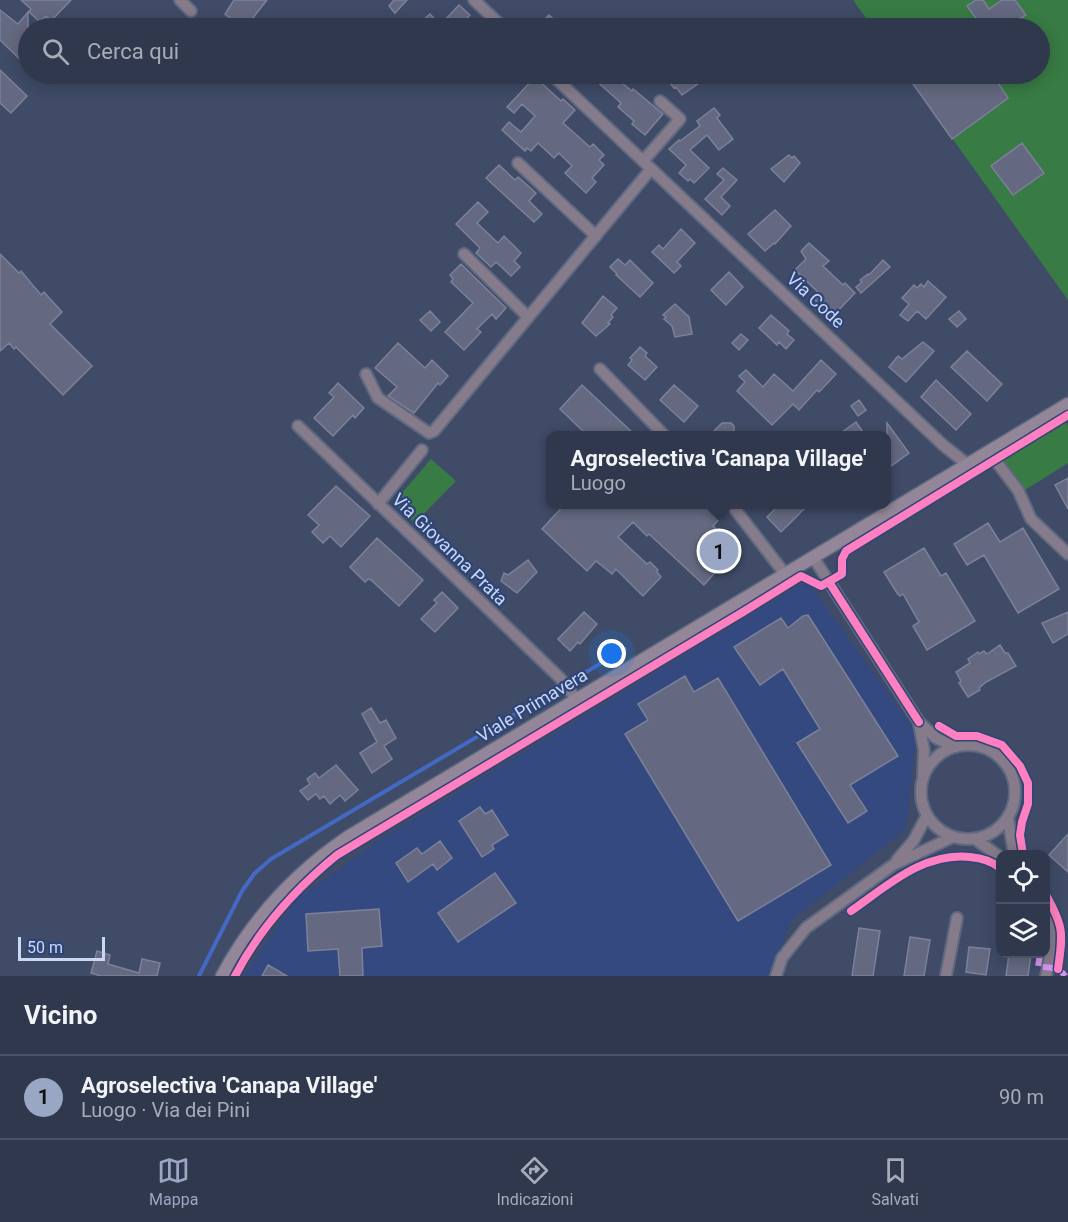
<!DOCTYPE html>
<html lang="it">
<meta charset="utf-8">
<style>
:root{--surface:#2f384d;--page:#3b4357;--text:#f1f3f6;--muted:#a7acb6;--line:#4a5265;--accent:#99a7c4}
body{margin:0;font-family:Roboto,sans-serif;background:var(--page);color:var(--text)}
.controls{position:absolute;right:18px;bottom:18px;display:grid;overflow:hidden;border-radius:12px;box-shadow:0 3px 15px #0003}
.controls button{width:54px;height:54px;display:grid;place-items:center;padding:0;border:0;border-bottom:2px solid var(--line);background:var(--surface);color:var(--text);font:30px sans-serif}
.scale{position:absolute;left:18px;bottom:15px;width:87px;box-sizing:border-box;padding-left:6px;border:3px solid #c9d8f6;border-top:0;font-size:16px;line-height:21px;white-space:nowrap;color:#c9d8f6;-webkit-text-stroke:4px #2f4477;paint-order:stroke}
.you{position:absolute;left:612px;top:654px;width:21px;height:21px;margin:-15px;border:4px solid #fff;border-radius:50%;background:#1a73e8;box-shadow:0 0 0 9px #1a73e833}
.badge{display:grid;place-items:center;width:39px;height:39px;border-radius:50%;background:var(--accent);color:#111;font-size:20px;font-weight:700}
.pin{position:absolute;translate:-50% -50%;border:3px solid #fff;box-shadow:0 2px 6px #0006}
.popup{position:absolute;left:546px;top:431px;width:345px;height:78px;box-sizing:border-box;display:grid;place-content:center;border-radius:12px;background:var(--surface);filter:drop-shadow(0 2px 4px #0005);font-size:20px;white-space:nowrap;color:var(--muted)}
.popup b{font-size:22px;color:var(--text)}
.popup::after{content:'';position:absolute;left:50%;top:100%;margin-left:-12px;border:12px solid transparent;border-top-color:var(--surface)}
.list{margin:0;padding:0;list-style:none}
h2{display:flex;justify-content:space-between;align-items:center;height:78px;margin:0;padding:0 24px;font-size:26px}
h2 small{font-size:20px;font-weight:400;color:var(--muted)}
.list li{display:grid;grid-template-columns:39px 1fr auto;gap:18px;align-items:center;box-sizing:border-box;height:84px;padding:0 24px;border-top:2px solid var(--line)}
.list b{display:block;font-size:22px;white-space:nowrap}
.list p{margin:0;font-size:20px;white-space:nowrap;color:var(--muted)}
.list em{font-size:20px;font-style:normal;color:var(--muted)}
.icon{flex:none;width:33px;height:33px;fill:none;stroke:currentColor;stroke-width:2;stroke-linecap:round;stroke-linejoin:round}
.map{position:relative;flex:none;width:1068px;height:976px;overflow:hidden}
.search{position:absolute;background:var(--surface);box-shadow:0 3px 15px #0003;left:18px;right:18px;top:18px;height:66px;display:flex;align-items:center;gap:15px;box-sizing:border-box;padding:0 21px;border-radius:33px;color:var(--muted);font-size:22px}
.sheet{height:162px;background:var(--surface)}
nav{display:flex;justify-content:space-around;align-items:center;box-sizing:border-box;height:84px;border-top:2px solid var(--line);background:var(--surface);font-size:16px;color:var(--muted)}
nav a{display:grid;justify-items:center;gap:3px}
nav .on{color:var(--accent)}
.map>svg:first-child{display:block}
.built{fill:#34497f}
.green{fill:#387b44}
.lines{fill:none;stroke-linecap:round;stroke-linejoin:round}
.stream{stroke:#4469c5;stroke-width:4}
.building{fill:#646981;stroke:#7c819a;stroke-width:1.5}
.minor-casing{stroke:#5e6980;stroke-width:14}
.secondary-casing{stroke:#5e6980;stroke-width:15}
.minor{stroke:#857b8b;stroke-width:10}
.secondary{stroke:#928698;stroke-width:12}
.quiet{stroke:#d193ec;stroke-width:6;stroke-dasharray:12 6;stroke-linecap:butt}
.cycleway-casing{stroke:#2f4477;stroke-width:11}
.cycleway{stroke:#ff80c0;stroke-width:8}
.labels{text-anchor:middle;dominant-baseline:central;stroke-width:4.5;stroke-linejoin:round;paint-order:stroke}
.street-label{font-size:18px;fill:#c9d8f6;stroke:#2f4477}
</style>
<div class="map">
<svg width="1068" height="976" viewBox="0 0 1068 976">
<rect width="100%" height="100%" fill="#3f4b67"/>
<!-- built -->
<path class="built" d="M807,581l110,152 -11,96 -114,91 -23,56h-526l54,-77 82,-59z"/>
<!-- green -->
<path class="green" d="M853,0h215v300l-162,-226h134v-46h-167z
M1066,422l2,4v37l-43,27 -4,-7 -20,-23z
M431,459l25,22 -41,42 -19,-17v-6z"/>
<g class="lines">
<!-- stream -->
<path class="stream" d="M199,976l43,-85 12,-17 17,-15 354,-210"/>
</g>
<!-- building -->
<path class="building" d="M21,0h50l-20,21 -5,-5 -6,6 -11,-10 2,-3z
M234,0h33l-22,28h-17l6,-7 -9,-7z
M394,0h13l-12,13 -6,-7z
M976,0h7l6,9 13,-9h13l11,15 -21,13h-22l-16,-22z
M459,5l11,10 -12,13h-28l-7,-8 7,-6 10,11z
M0,10l18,14 10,-12v34l-4,5 4,4v12l-28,-27z
M549,15l14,13h-27z
M0,70l27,26 -16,17 -11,-10z
M598,74h21l-3,4 16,13 1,-2 30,25 -18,21 -13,-11 2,-3 -16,-14 3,-4 -28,-25z
M663,74h29l7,9 -17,12 -6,-8 -2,1z
M906,74h86l16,24 -56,41z
M535,77l26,24 2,-2 12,11 -12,13 27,24 3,-3 11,11 -5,5 5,5 -12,13 4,4 -10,11 -21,-20 7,-7 -13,-13 -5,5 -16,-15 -7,8 -4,-3 -2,3 -23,-21 7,-8 12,10 14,-16 -13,-12 -8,9 -7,-6z
M714,108l6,7 -3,3 16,21 -14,11 -12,-15 -17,15 19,18 -15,15 -4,-4 -2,2 -9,-8 7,-8 -17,-16 10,-9 1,1 20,-15 -3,-5z
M1022,143l22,30 -31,22 -22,-29z
M789,155l3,3 2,-2 6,7 -16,19 -13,-13z
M499,165l16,15 3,-3 18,16 -7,8 13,13 -8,8 -48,-44z
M723,168l14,12 -16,17 9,9 -8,9 -17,-16 19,-19 -7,-6z
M478,202l10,10 -11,11 21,20 6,-7 17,17 -7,8 6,6 -9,9 -15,-14 -5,5 -15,-14 4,-5 -24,-24z
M775,210l16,16 -16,18 -1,-1 -9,8 -17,-17z
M681,229l14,14 -18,19 4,4 -7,7 -22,-21 7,-7 4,4z
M809,243l20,18 -6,5 20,19 2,-2 10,10 -23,24 -18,-18 6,-5 -25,-24 11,-11 -5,-8z
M0,254l19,19 2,-2 20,24 3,-3 18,20 -12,12 42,42 -29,29 -47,-48 -2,2 -5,-6 -9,8z
M618,259l7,6 5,-5 23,23 -13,14 -24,-22 1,-1 -7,-7z
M883,260l7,7 -29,26 -5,-6 6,-5 -2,-2 8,-6 1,1z
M461,264l45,44 -10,11 -4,-5 -15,15 4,3 -17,18 -19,-18 28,-29 -22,-21 2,-3 -3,-4z
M729,272l14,15 -17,18 -15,-15z
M928,281l18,16 -20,22 -9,-8 -9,10 -8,-6 9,-11 -7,-6 12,-13 3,3 4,-4 3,3z
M603,296l14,12 -6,7 2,2 -5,6 2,1 -14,12 -14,-13z
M675,304l14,13 3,17 -17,3 -3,-11 -8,-7 2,-2 -3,-2z
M430,311l10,11 -9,9 -11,-11z
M959,311l7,8 -9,8 -8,-8z
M771,315l18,16 -2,3 7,6 -8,9 -7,-7 -2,3 -18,-17z
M741,334l7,6 -9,10 -7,-7z
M923,342l11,9 -28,31 -17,-15 9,-11 4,3z
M398,343l27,25 7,-8 16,16 -8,9 -2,-2 -24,30 -26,-17 9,-9 -22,-19z
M640,347l7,6 -2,3 12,11 -12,13 -17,-15 4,-5 -2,-2z
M967,351l35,33 -15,17 -36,-34z
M821,360l15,14 -17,18 -2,-2 -18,20 -6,-6 -21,21 -35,-34 8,-9 -6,-6 7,-6 17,17 11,-13 19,17z
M936,380l35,34 -15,16 -35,-33z
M338,383l26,25 -9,10 -2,-3 -20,21 -19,-18 20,-21 -5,-4z
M582,385l53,50h-48l-27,-26z
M674,385l24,21 -14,16 -24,-22z
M859,400l7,10 -8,6 -7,-10z
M856,422l9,13h-27z
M722,423h9l3,3v9h-24z
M887,423l22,30 -22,16z
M1068,478v31l-13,-24z
M336,486l34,30 -29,31 -11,-11 -7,7 -11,-11 7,-7 -11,-10z
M565,504h147l11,11 -10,11 23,23 -32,36 -55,-51 -2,2 -14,-14 -15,15 29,27 3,-2 8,8 -1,2 4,5 -18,19 -27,-27 -4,5 -16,-13 -9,10 -45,-42z
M780,504h29l-28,28 -14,-15z
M988,523l12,19 23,-14 36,61 -41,24 -34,-58 -17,10 -13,-21z
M377,538l46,42 -24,26 -28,-26 -3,-1 -3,3 -15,-15z
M924,548l17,28 5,-3 29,48 -48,29 -14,-24 6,-4 -16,-28 -3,2 -3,-3 -13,-21z
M528,560l9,12 -20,21 -16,-12 3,-8 4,2z
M442,592l16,16 -23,24 -14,-13 16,-16 -3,-3z
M584,612l13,12 -17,20 -2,-2 -8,9 -12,-12z
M1068,612v22l-15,9 -11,-20z
M808,615l90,141 -48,29 17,26 -19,12 -51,-80 23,-14 -37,-60 -23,16 -26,-38 47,-29 7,10 15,-12z
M1000,645l5,8h3l8,13 -30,16 -7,6 1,2 -12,7 -9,-14 2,-2 -5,-9 14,-9 -2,-4 10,-7 1,2 5,-3 3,3z
M685,676l9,16 24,-14 113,187 -93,56 -113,-187 23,-14 -10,-16z
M371,708l9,15 6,-3 10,18 -12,8 8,13 -20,14 -12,-20 17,-11 -15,-28z
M336,765l22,25 -13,11 -5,-6 -10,9 -6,-8 -4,3 -4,-5 -8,6 -8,-9 10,-7 -3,-5 8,-6 4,5z
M480,807l5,7 7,-4 16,25 -16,10 2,4 -12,8 -23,-36z
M1068,834v38l-19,-17z
M440,841l12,17 -15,12 -4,-6 -25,18 -12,-19 21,-15 5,6z
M495,873l21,30 -58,39 -20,-29z
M379,909l3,37 -20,2 1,28h-23l-2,-27 -30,2 -2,-37z
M859,928l21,3 -7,45h-21z
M910,937l20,3 -6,36h-20z
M969,947l21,2 -4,26 -20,-3z
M97,951l13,4 -2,9 31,9 3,-14 18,4 -3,13h-56l-10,-3z
M1009,954l22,1 -3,21h-22z
M268,965l19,11h-25z"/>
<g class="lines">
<defs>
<path id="minor" d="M180,0l11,11
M474,0l30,28
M551,74l392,371 24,19
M643,161l37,-42 -20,-18
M518,163l78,73
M464,254l64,63
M600,369l65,67
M366,374l12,24 51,35 5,-2 217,-262
M298,426l262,252 16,21
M989,452l29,38 13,29 37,35
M378,504l44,-54
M731,504l54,70
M813,557l106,165 17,16 20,9
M919,723l5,27 -1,25
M921 792a47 47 0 1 1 94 0a47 47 0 1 1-94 0Z
M1008,818l6,36
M975,839l25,18
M897,860l17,-20 13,-25
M1046,915l7,26 -7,35
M776,976l6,-18 24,-30 87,-63 60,-28
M946,976l11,-58"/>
<path id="secondary" d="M222,976c30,-56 73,-103 126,-139l720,-433"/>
</defs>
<!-- minor casing -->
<use href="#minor" class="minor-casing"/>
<!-- secondary casing -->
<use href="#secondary" class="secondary-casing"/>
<!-- minor -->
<use href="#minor" class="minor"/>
<!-- secondary -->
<use href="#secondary" class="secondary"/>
<!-- quiet -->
<path class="quiet" d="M1040,954l-2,13c10,0 22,0 27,9"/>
<defs>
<path id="cycleway" d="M829,582l90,140
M939,726l17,10h21l25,9 18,21 8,17v21l-6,18 -2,13 3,19
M1046,895c18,32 17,38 12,74
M851,911c36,-25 72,-59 119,-54 11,1 22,4 30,11
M235,976c25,-48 59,-86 102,-121l406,-243 58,-36 20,10 21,-12v-15l4,-8 222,-136"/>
</defs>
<!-- cycleway casing -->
<use href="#cycleway" class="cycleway-casing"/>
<!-- cycleway -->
<use href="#cycleway" class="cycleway"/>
</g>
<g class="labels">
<!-- street labels -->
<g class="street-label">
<text transform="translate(816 300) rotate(43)">Via Code</text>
<text transform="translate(450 549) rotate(44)">Via Giovanna Prata</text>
<text transform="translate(532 705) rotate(-31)">Viale Primavera</text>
</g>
</g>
</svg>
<div class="controls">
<button><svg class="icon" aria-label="locate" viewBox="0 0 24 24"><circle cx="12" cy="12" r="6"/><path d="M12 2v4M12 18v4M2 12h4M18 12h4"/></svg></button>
<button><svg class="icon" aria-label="layers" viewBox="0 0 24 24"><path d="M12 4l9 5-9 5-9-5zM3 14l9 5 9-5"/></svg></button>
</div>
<div class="scale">50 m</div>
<div class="you"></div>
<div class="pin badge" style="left:719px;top:551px">1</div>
<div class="popup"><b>Agroselectiva 'Canapa Village'</b>Luogo</div>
<div class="search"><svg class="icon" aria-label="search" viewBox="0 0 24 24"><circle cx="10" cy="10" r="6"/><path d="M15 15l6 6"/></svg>Cerca qui</div>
</div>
<section class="sheet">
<h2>Vicino<small></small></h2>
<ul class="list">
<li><span class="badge">1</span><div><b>Agroselectiva 'Canapa Village'</b><p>Luogo · Via dei Pini</p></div><em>90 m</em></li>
</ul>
</section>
<nav>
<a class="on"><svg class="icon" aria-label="map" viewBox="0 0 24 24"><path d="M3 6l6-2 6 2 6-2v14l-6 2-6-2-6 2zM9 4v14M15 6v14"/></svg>Mappa</a>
<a><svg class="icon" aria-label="directions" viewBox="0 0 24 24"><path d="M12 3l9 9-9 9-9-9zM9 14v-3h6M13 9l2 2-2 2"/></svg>Indicazioni</a>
<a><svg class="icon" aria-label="saved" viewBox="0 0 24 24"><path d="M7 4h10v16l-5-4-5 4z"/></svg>Salvati</a>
</nav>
